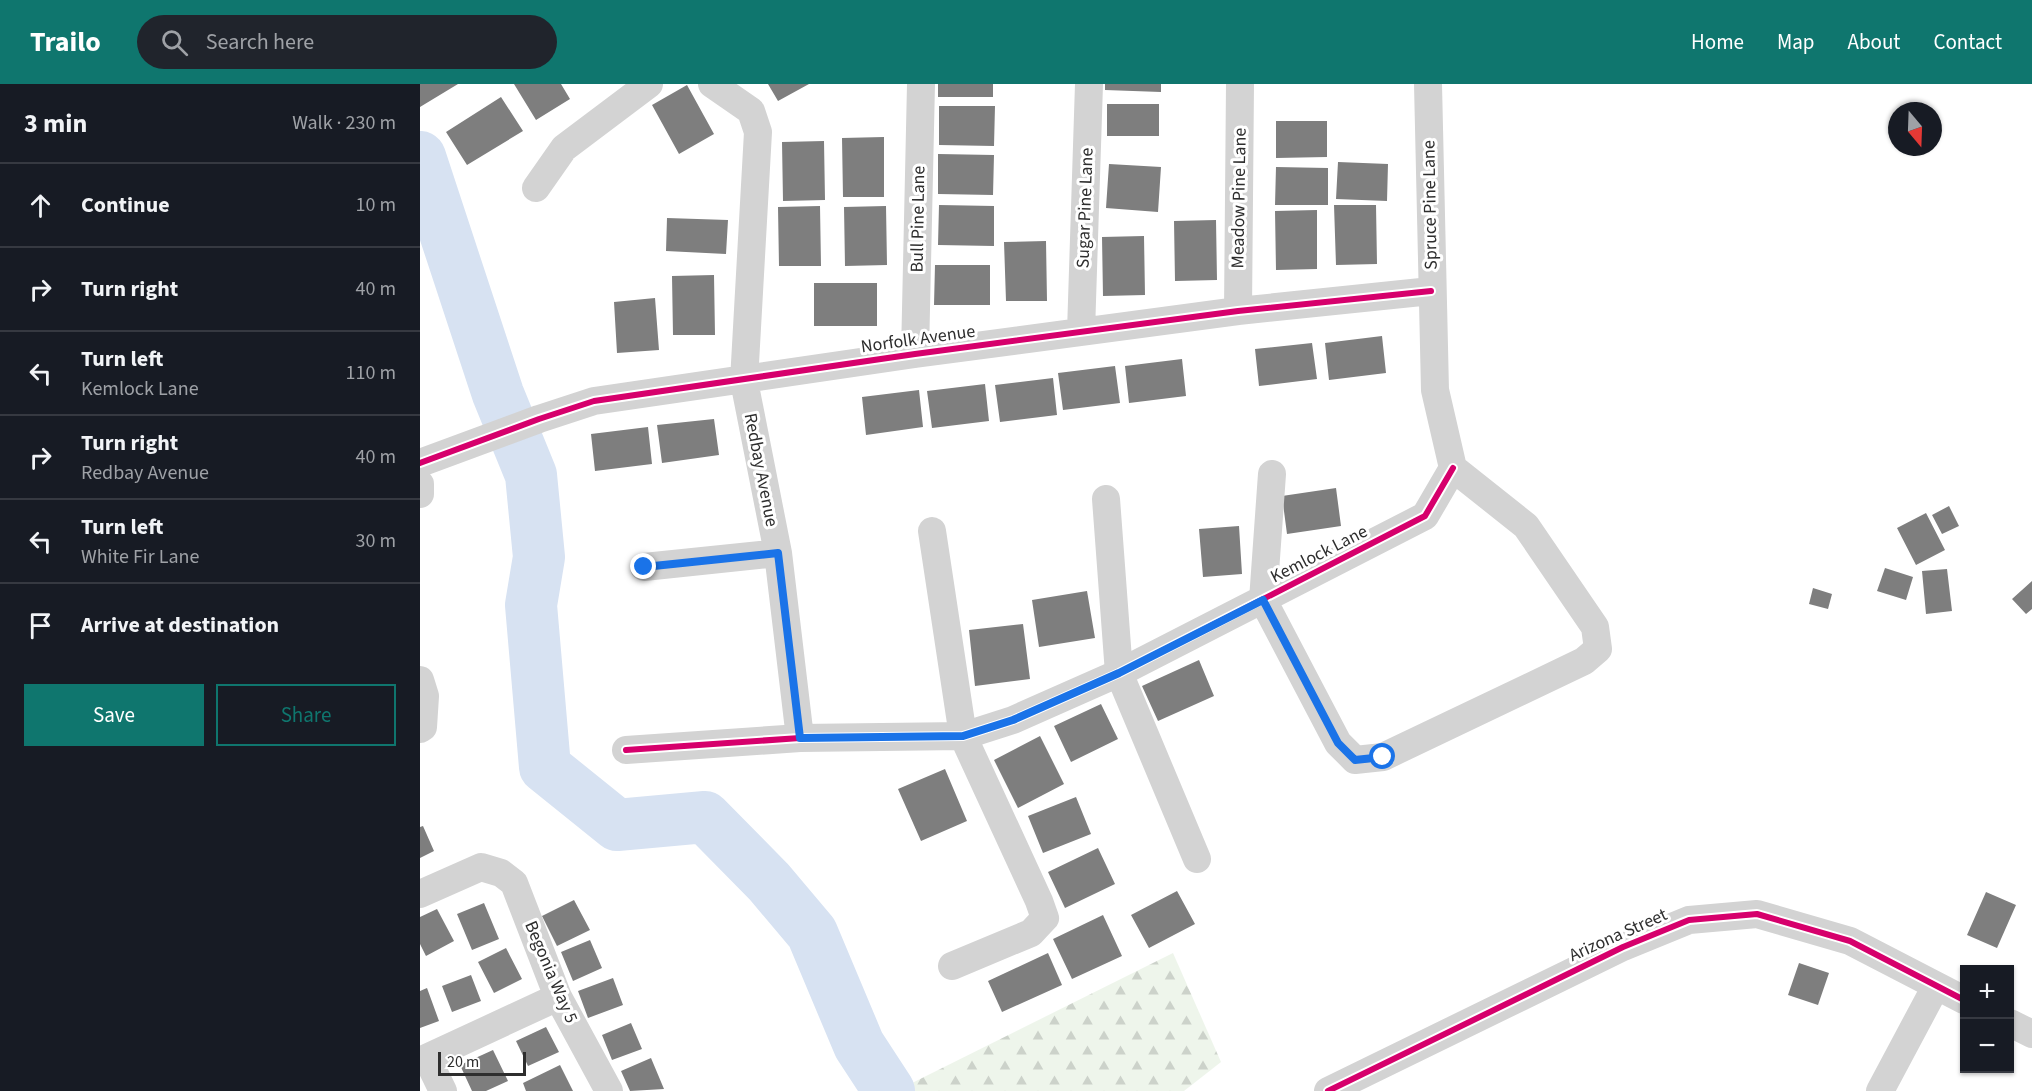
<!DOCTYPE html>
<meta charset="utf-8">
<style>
:root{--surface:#171b24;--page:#20242c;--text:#f1f3f6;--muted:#9ea1a6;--line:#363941;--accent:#0f766e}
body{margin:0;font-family:"Source Sans 3",sans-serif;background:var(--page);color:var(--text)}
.controls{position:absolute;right:18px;bottom:18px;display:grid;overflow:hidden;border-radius:0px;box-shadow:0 2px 4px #0004}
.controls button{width:54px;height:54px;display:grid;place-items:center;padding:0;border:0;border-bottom:2px solid var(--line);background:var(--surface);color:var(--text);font:30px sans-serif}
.compass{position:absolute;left:1468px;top:18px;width:54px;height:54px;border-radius:50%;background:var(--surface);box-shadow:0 2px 4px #0004;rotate:161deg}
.scale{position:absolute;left:18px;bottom:15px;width:88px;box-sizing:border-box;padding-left:6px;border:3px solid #2e2e2e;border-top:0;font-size:16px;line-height:21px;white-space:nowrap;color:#2e2e2e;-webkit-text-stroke:4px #fff;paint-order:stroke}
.stop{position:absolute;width:18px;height:18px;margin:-14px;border:4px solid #1a73e8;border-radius:50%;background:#fff}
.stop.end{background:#1a73e8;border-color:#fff;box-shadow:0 2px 6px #0008}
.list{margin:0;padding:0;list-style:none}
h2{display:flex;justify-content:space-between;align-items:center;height:78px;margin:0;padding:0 24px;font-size:26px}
h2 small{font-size:20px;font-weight:400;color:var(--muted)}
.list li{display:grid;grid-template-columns:39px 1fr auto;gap:18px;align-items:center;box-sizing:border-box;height:84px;padding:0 24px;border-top:2px solid var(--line)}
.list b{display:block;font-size:22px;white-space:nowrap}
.list p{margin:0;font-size:20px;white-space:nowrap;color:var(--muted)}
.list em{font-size:20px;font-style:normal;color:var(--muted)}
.actions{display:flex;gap:12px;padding:18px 24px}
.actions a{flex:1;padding:14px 0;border:2px solid var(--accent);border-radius:0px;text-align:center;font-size:21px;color:var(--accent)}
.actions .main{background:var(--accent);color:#fff}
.icon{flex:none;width:33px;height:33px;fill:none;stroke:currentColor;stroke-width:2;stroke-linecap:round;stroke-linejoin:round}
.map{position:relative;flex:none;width:1612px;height:1007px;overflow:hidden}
header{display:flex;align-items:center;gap:36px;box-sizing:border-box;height:84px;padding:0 30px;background:var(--accent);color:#fff}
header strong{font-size:28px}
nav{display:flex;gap:33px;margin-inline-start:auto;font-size:21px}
.search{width:420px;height:54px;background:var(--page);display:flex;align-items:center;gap:15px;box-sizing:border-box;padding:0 21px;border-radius:33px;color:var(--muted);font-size:22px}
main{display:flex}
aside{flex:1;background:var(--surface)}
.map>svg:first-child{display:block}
.forest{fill:url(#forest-firs)}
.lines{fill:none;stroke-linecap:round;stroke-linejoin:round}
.river{stroke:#d7e2f2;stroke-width:52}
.building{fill:#7e7e7e}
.street{stroke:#d3d3d3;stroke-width:28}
.cycleway-casing{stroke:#fff;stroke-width:10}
.cycleway{stroke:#d6006c;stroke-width:6}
.route{stroke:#1a73e8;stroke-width:8}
.labels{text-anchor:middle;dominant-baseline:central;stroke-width:6;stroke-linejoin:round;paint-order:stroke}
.street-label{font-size:18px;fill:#2e2e2e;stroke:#fff}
</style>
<header>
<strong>Trailo</strong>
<div class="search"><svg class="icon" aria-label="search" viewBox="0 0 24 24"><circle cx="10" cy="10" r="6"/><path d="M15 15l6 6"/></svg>Search here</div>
<nav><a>Home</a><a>Map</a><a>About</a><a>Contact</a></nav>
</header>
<main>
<aside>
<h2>3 min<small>Walk · 230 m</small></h2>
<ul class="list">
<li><svg class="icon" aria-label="ahead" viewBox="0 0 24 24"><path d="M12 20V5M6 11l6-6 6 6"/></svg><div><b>Continue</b></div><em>10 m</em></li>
<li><svg class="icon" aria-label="right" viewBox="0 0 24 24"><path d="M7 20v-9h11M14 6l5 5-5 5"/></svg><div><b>Turn right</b></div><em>40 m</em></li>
<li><svg class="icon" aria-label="left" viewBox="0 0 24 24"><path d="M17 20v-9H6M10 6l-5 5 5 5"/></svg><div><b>Turn left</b><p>Kemlock Lane</p></div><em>110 m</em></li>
<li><svg class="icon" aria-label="right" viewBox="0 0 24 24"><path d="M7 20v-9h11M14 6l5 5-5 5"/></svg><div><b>Turn right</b><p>Redbay Avenue</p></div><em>40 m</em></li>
<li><svg class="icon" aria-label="left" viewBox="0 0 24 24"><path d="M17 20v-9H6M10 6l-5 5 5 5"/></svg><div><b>Turn left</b><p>White Fir Lane</p></div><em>30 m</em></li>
<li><svg class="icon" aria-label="arrive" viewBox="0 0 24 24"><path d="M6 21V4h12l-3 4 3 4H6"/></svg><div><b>Arrive at destination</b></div></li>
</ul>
<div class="actions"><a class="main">Save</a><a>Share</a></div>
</aside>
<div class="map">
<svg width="1612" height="1007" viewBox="0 0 1612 1007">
<defs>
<pattern id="forest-firs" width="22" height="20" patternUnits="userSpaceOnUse" patternTransform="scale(1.5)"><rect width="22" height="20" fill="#eef5eb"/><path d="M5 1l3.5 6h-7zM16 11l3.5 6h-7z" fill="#ccd2ca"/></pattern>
</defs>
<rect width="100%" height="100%" fill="#fff"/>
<!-- forest -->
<path class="forest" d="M753,869l48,109 -37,29h-288z"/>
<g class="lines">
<!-- river -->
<path class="river" d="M0,73l78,237 33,81 8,82 -8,48 14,162 72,58 88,-8 64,65 43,51 47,112 30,46"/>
</g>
<!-- building -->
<path class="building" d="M0,0h38l-38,23z
M94,0h47l9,15 -34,21z
M348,0h41l-31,17z
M518,0h55v13h-55z
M685,0h56v8l-56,-2z
M267,1l27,49 -35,20 -27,-49z
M81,13l22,34 -56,34 -21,-33z
M687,20h52v32h-52z
M519,22h56l-1,40 -55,-1z
M856,37h51v36l-51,1z
M464,53v60h-41l-1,-59z
M404,57l1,59 -42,1 -1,-59z
M518,70l56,1 -1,40 -55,-1z
M918,78l50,2 -1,37 -51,-2z
M689,80l52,3 -3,45 -52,-4z
M856,83l52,1v37h-53z
M519,121l55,1v40l-56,-1z
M914,121h42l1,59 -41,1z
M400,122l1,60h-42l-1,-59z
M466,122l1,59 -42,1 -1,-59z
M897,126v59l-41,1 -1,-59z
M247,134l61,2 -2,34 -60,-3z
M796,136l1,60 -42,1 -1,-60z
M724,152l1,59 -42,1 -1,-59z
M626,157l1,60h-41l-2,-59z
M515,181h55v40h-56z
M294,191l1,60h-42l-1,-59z
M394,199h63v43h-63z
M235,214l4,52 -42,3 -3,-51z
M962,252l4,37 -57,7 -4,-37z
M892,259l5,36 -58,7 -4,-37z
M762,275l4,37 -57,7 -4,-37z
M695,282l5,37 -57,7 -5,-37z
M633,294l4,37 -57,7 -5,-37z
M565,300l4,37 -57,7 -5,-37z
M499,306l4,37 -57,8 -4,-38z
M294,335l5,36 -57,8 -5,-38z
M228,343l4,37 -57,7 -4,-37z
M916,404l5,38 -54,8 -5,-38z
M1529,422l10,20 -17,8 -10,-19z
M1506,429l19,37 -29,15 -19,-37z
M819,442l3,48 -39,3 -4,-48z
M1465,484l28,9 -7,23 -29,-9z
M1527,485l5,42 -26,3 -4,-43z
M1612,497v28l-6,5 -14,-15z
M1393,504l19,6 -4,15 -19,-5z
M667,507l8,47 -56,9 -7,-47z
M603,540l7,55 -55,7 -6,-56z
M779,576l15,36 -56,25 -16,-35z
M681,620l17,35 -47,23 -17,-36z
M620,652l24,48 -46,24 -24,-48z
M525,685l22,52 -46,20 -23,-52z
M656,713l15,37 -48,19 -15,-37z
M3,742l11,25 -14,7v-31z
M678,764l17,36 -50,24 -17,-36z
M757,807l18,33 -46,24 -18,-33z
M1566,808l30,13 -19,43 -30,-13z
M154,816l16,30 -33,16 -15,-30z
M64,819l15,36 -27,11 -15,-36z
M17,825l17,32 -28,15 -6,-12v-27z
M683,831l19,41 -50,23 -19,-40z
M170,856l12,28 -29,13 -12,-29z
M86,864l16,31 -28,14 -16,-31z
M628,869l14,32 -60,27 -14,-31z
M1379,879l30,10 -11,32 -30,-10z
M51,891l10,26 -29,11 -10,-26z
M193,894l10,27 -35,13 -10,-27z
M7,904l12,33 -19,7v-37z
M211,939l11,26 -30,11 -10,-25z
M126,943l13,25 -31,14 -12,-25z
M73,966l15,31 -22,10h-14l-12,-26z
M231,974l13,31 -34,2 -9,-20z
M140,981l13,26h-47l-3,-8z"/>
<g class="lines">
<!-- street -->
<path class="street" d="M292,0l39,27 7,21 -14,249 34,172 22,185
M1008,0l7,306 18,78
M116,104l28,-40 85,-64
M818,227l2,-227
M661,248l8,-248
M495,270l6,-270
M0,379l119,-44 55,-18 321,-47 323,-43 193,-20
M852,390l-9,126 75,143 17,17 28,-3 201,-96 14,-12 -3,-22 -69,-101 -73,-58
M0,400v10
M686,415l13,174 78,186
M512,447l31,205 76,165 6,17 -14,15 -79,33
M224,483l134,-14
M0,596l5,16 -2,31 -3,2
M206,666l174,-12 163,-2 50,-16 106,-47 306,-157 28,-48
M0,810l61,-27 20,6 13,10 44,114 51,94
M1590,939l22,11
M7,974l16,33
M0,977l138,-64
M908,1007l295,-144 66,-27 68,-6 93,27 114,59
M1460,1007l56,-105"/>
<defs>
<path id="cycleway" d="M0,379l119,-44 55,-18 321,-47 323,-43 193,-20
M206,666l174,-12 163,-2 50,-16 106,-47 306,-157 28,-48
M908,1007l295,-144 66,-27 68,-6 93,27 114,59"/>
</defs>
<!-- cycleway casing -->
<use href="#cycleway" class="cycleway-casing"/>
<!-- cycleway -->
<use href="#cycleway" class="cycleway"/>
</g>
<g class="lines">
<!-- route -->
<path class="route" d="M224,483l134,-14 22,185 163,-2 50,-16 106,-47 144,-73 75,143 17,17 28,-3"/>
</g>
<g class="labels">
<!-- street labels -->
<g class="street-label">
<text transform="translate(819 114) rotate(-89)">Meadow Pine Lane</text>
<text transform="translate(1010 121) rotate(-91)">Spruce Pine Lane</text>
<text transform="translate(665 124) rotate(-88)">Sugar Pine Lane</text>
<text transform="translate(498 135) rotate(-89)">Bull Pine Lane</text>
<text transform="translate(498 255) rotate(-8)">Norfolk Avenue</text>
<text transform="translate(341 386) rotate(79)">Redbay Avenue</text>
<text transform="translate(899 470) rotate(-27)">Kemlock Lane</text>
<text transform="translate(1198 851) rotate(-24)">Arizona Street</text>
<text transform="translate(131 888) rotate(67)">Begonia Way 5</text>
</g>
</g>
</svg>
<div class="controls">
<button>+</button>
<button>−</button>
</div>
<svg class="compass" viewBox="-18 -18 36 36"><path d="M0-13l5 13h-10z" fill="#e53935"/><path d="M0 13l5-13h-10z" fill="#9ea1a6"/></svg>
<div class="scale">20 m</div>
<div class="stop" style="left:963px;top:673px"></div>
<div class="stop end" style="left:224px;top:483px"></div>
</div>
</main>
